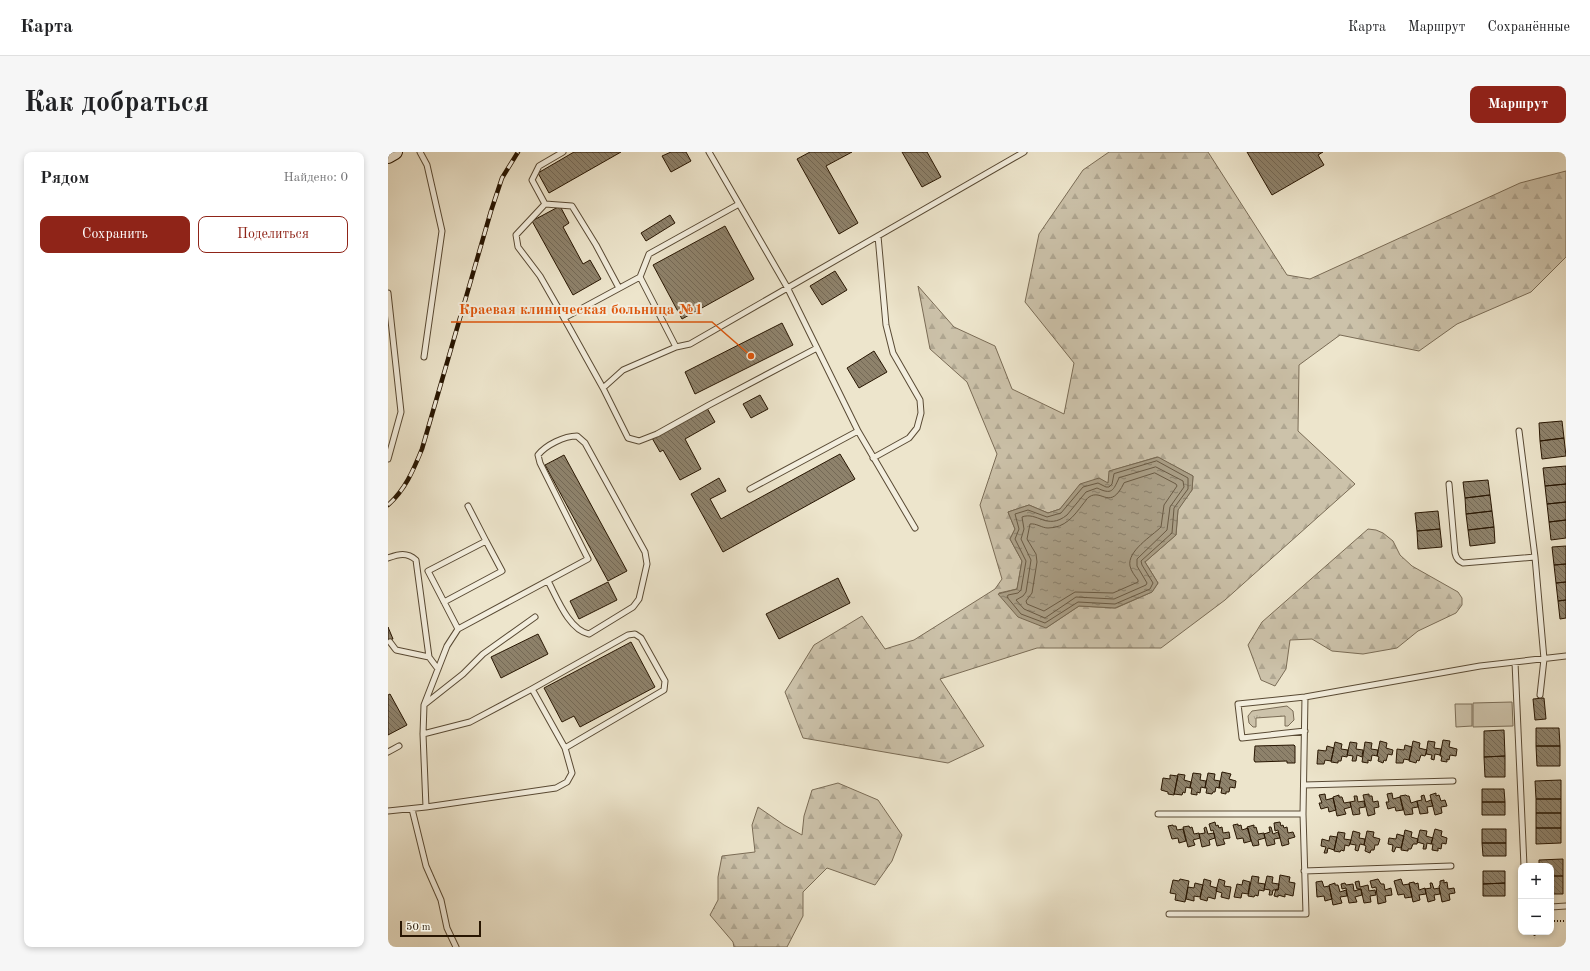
<!DOCTYPE html>
<html lang="ru">
<meta charset="utf-8">
<style>
:root{--surface:#fff;--page:#f6f6f6;--text:#202124;--muted:#757577;--line:#e0e0e0;--accent:#8f2418}
body{margin:0;font-family:"Old Standard TT",serif;background:var(--page);color:var(--text)}
.controls{position:absolute;right:12px;bottom:12px;display:grid;overflow:hidden;border-radius:8px;box-shadow:0 2px 6px #0003}
.controls button{width:36px;height:36px;display:grid;place-items:center;padding:0;border:0;border-bottom:1px solid var(--line);background:var(--surface);color:var(--text);font:20px sans-serif}
.scale{position:absolute;left:12px;bottom:10px;width:81px;box-sizing:border-box;padding-left:4px;border:2px solid #281602;border-top:0;font-size:11px;line-height:14px;white-space:nowrap;color:#281602;-webkit-text-stroke:3px #f3eede;paint-order:stroke}
.list{margin:0;padding:0;list-style:none}
h2{display:flex;justify-content:space-between;align-items:center;height:52px;margin:0;padding:0 16px;font-size:17px}
h2 small{font-size:13px;font-weight:400;color:var(--muted)}
.actions{display:flex;gap:8px;padding:12px 16px}
.actions a{flex:1;padding:9px 0;border:1px solid var(--accent);border-radius:8px;text-align:center;font-size:14px;color:var(--accent)}
.actions .main{background:var(--accent);color:#fff}
.map{position:relative;flex:none;width:1178px;height:795px;overflow:hidden;border-radius:8px}
header{display:flex;align-items:center;gap:24px;box-sizing:border-box;height:56px;padding:0 20px;background:var(--surface);border-bottom:1px solid var(--line)}
header strong{font-size:19px}
nav{display:flex;gap:22px;margin-inline-start:auto;font-size:14px}
.intro{display:flex;align-items:center;justify-content:space-between;box-sizing:border-box;height:96px;padding:0 24px}
h1{margin:0;font-size:28px}
.button{padding:10px 18px;border-radius:8px;background:var(--accent);color:#fff;font-size:14px;font-weight:700}
main{display:flex;gap:24px;padding:0 24px}
aside{flex:1;background:var(--surface);border-radius:8px;box-shadow:0 2px 6px #0003}
.map>svg:first-child{display:block}
.grass{fill:url(#grass-tufts);stroke:#7a6c56}
.forest{fill:url(#forest-firs);stroke:#7a6c56;fill-rule:evenodd}
.park{fill:#ccc2aa;stroke:#7a6c56}
.water{fill:url(#water-ripples);stroke:#766852}
.lines{fill:none;stroke-linecap:round;stroke-linejoin:round}
.shore{stroke:#695a44;stroke-width:1}
.building{fill:url(#building-back-hatch);stroke:#281602}
.service-casing{stroke:#594a34;stroke-width:7}
.secondary-casing{stroke:#281602;stroke-width:16}
.path{stroke:#281602;stroke-width:2;stroke-dasharray:1 2;stroke-linecap:butt}
.service{stroke:#f3eede;stroke-width:5}
.secondary{stroke:#f3eede;stroke-width:14}
.rail-casing{stroke:#281602;stroke-width:4.5}
.rail{stroke:#f3eede;stroke-width:3;stroke-dasharray:9;stroke-linecap:butt}
.leader{fill:none;stroke:#de560c;stroke-width:1.5}
.callout-dot{fill:#de560c;stroke:#f3eede;stroke-width:1.5}
.callout-label{font-size:15px;text-anchor:middle;font-weight:bold;fill:#de560c;stroke:#f3eede;stroke-width:4;stroke-linejoin:round;paint-order:stroke}
</style>
<header>
<strong>Карта</strong>
<nav><a>Карта</a><a>Маршрут</a><a>Сохранённые</a></nav>
</header>
<div class="intro"><h1>Как добраться</h1><a class="button">Маршрут</a></div>
<main>
<aside>
<h2>Рядом<small>Найдено: 0</small></h2>
<ul class="list">
</ul>
<div class="actions"><a class="main">Сохранить</a><a>Поделиться</a></div>
</aside>
<div class="map">
<svg width="1178" height="795" viewBox="0 0 1178 795">
<defs>
<pattern id="grass-tufts" width="24" height="20" patternUnits="userSpaceOnUse"><rect width="24" height="20" fill="#ccc2aa"/><path d="M3 7l-1-3M5 7V3M7 7l1-3M15 17l-1-3M17 17v-4M19 17l1-3" fill="none" stroke="#afa691"/></pattern>
<pattern id="forest-firs" width="22" height="20" patternUnits="userSpaceOnUse"><rect width="22" height="20" fill="#ccc2aa"/><path d="M5 1l3.5 6h-7zM16 11l3.5 6h-7z" fill="#afa691"/></pattern>
<pattern id="water-ripples" width="26" height="14" patternUnits="userSpaceOnUse"><rect width="26" height="14" fill="#aa9f87"/><path d="M2 4q2-2 4 0t4 0M15 11q2-2 4 0t4 0" fill="none" stroke="#8a816c"/></pattern>
<pattern id="building-back-hatch" width="6" height="6" patternUnits="userSpaceOnUse"><rect width="6" height="6" fill="#8e826b"/><path d="M-1 5l2 2M0 0l6 6M5-1l2 2" fill="none" stroke="#746956"/></pattern>
</defs>
<rect width="100%" height="100%" fill="#ede5cc"/>
<filter id="stains"><feTurbulence type="fractalNoise" baseFrequency=".005" numOctaves="4"/><feColorMatrix values="0 0 0 0 .2 0 0 0 0 .09 0 0 0 0 .02 0 0 0 .5 -.17"/></filter>
<radialGradient id="worn" r=".72"><stop offset=".6" stop-color="#630" stop-opacity="0"/><stop offset="1" stop-color="#630" stop-opacity=".3"/></radialGradient>
<!-- grass -->
<path class="grass" d="M899,554l6,5 1,9 -6,6h-3v-10l-29,2v9h-3l-4,-4 -1,-7 4,-5z"/>
<!-- forest -->
<path class="forest" d="M721,0h99l79,123 23,4 210,-96 46,-12v86l-35,35 -74,32 -38,27 -79,-16 -41,30 -1,66 57,53 -130,116 -64,48h-124l-97,31 44,67 -36,17 -145,-25 -18,-46 29,-47 48,-29 23,33 29,-9 81,-51 7,-10 -22,-74 17,-51 -30,-72 -37,-33 -12,-63 36,41 41,19 17,43 52,25 10,-51 -49,-61 14,-68 44,-64zM769,305l36,19 -1,14 -14,19 -2,26 -31,27 13,21 -6,9 -36,16 -37,-2 -33,22 -47,-35 18,-4 5,-28 -12,-22 5,-10 -7,-17 21,-7 19,8 12,-4 21,-25h27l2,-13z
M980,377l8,1 7,3 10,8 7,14 12,11 46,26 4,6v7l-6,8 -38,18 -21,17 -34,6 -31,-3 -20,-12 -22,1 -4,29 -11,17 -14,-6 -13,-35 14,-23z
M450,631l40,17 24,35 -10,26 -17,24 -48,-17 -24,24v24l-16,31h-53l-1,-5 -23,-27 8,-15v-23l4,-21 33,-4 -3,-27 6,-18 26,18 18,10 2,-19 8,-26z"/>
<!-- park -->
<path class="park" d="M1124,550l1,24 -40,1v-24z
M1067,552h17v22l-16,1z"/>
<!-- water -->
<path class="water" d="M770,305l35,19 -1,14 -14,20 -2,25 -31,27 13,21 -6,9 -37,16 -36,-2 -33,22 -28,-11 -20,-23 19,-5 5,-28 -12,-22 5,-10 -7,-17 21,-7 19,8 12,-4 20,-25 19,-6 9,5 1,-12z"/>
<g class="lines">
<!-- shore -->
<path class="shore" d="M769,309l31,17v11l-14,19 -2,25 -31,28 1,4 11,18 -3,6 -35,15 -37,-2 -33,21 -24,-9 -14,-17 1,-2 10,-2 3,-3 5,-29 -11,-22 4,-10 -4,-15 13,-4 19,7 14,-4 22,-26 15,-4 8,4h3l3,-3 2,-10z
M768,315l27,14 1,6 -14,20 -3,23 -30,29v7l10,17 -1,2 -32,14 -38,-2 -31,21 -21,-9 -8,-9 7,-4 3,-4 5,-32 -10,-21 3,-10 -2,-12c15,-6 25,14 45,-2l19,-23 11,-4c15,7 16,3 22,-10z
M767,321l21,11 1,2 -13,19 -3,22c-9,9 -34,24 -31,39 1,5 5,10 8,14v2l-25,11 -38,-1 -31,19 -17,-7 -1,-3 6,-8 5,-31 -1,-8 -9,-15 3,-15c6,-1 12,4 18,4 17,0 26,-12 35,-24 2,-2 4,-6 6,-7 13,-9 21,15 35,-14z"/>
</g>
<!-- building -->
<path class="building" d="M186,0h47l-72,41 -11,-20z
M283,0h15l5,9 -20,11 -9,-16z
M422,0h42l-26,14 32,57 -19,11 -42,-75z
M514,0h25l14,25 -19,10z
M859,0h76l-5,3 6,10 -52,30z
M172,54l9,17 -6,4 20,37 7,-4 11,19 -28,16 -41,-74z
M282,63l5,8 -29,18 -5,-8z
M337,74l29,53 -72,40 -29,-54z
M447,119l12,19 -25,15 -12,-19z
M394,171l11,22 -98,49 -10,-22z
M486,199l13,21 -28,16 -12,-20z
M372,243l8,14 -17,9 -8,-14z
M319,256l8,14 -30,17 16,30 -21,11 -17,-30 -3,2 -8,-14z
M1174,269l2,17 -24,3 -1,-18z
M1176,286l2,18 -24,3 -2,-18z
M452,302l15,25 -132,73 -32,-58 28,-16 7,13 -16,8 11,20z
M176,303l63,116 -19,10 -63,-116z
M1178,314v18l-21,2 -2,-18z
M1100,328l2,15 -25,3 -2,-16z
M1178,332v18l-19,2 -2,-18z
M1102,343l2,16 -26,3 -1,-16z
M1178,350v18l-17,2 -2,-18z
M1050,359l2,18 -23,2 -2,-18z
M1104,359l2,16 -26,3 -2,-16z
M1178,368v18l-15,2 -2,-18z
M1106,375l1,16 -25,3 -2,-16z
M1052,377l2,18 -24,2 -1,-18z
M1178,394v18l-12,1 -2,-18z
M1178,412v18l-10,1 -2,-18z
M450,426l12,25 -71,36 -13,-25z
M220,430l9,18 -38,19 -9,-18z
M1178,430v18l-8,1 -2,-18z
M1178,448v18l-6,1 -2,-18z
M0,475l5,12 -5,1z
M150,482l10,20 -47,24 -10,-21z
M243,490l24,45 -75,40 -6,-11 -12,6 -18,-34z
M2,542l17,31 -19,10v-40z
M1156,546l2,21 -11,1 -2,-21z
M1148,576h23l1,18h-24z
M1116,578l1,26 -21,1v-26z
M1055,588l7,1 -1,6 8,2 -1,7 -6,-1 -1,5 -2,-1v3l-6,-1 1,-5h-2z
M992,589l7,2 -1,5 7,2 -1,5 -4,-1 -2,7 -2,-1 -1,3 -5,-2 1,-4 -2,-1z
M1025,589l7,2 -1,5 8,2 -2,6 -4,-1 -2,6 -2,-1 -1,3 -7,-2z
M1040,589l7,1 -1,6 7,1 -1,6 -5,-1 -1,6 -3,-1 1,-4 -6,-1z
M947,590l7,2 -1,5 7,1 -1,7 -5,-1 -1,5h-3v2l-7,-1z
M962,590l7,1 -1,6 7,1 -1,7 -5,-2 -1,6h-4l1,-5 -6,-1z
M977,590l7,1 -1,6 7,1 -1,6 -5,-1 -1,6 -3,-1v3l-6,-1z
M906,593l1,1v17h-8v-2l-32,1 -1,-2 1,-14z
M1017,593l7,2 -3,13 -5,-1 -1,4h-7l1,-14 7,1z
M939,594l7,2 -3,13 -6,-1 -1,4h-7l1,-14 8,1z
M1148,594h24v20h-23z
M1117,604v21h-20l-1,-20z
M834,620l9,2 -2,5 7,2 -1,7 -5,-1 -1,5h-3v2l-5,-1 1,-5h-3z
M805,621l8,1 -1,6 6,1 -1,7 -4,-1 -1,6 -3,-1v3l-6,-1 1,-6h-2z
M820,621l7,1 -1,6 6,1 -1,7 -3,-1 -1,5h-2l-1,2 -6,-1 1,-5h-2z
M790,622l7,1 -1,5 7,2 -1,6 -4,-1 -1,6 -2,-1 -1,3 -8,-1z
M782,623l8,1 -4,19 -6,-1v-2l-7,-2 2,-12 7,1z
M1173,628v19h-25l-1,-18z
M1094,637h22l1,13h-23z
M1004,641l1,6 7,-2 3,13 -7,1 -1,-4 -7,2 -2,-7h3l-2,-8z
M1048,641v3l3,-1 2,6 4,-1 2,6 -6,1 1,6 -7,2 -5,-20z
M937,642l1,6 7,-2 3,12 -7,2 -1,-5 -7,2 -2,-6h3l-3,-8z
M981,642v2h3l1,6 5,-1 1,6 -5,1 1,6 -7,2 -5,-21z
M951,643v2h3l2,6 6,-1 1,5 -7,2 2,5 -9,2 -4,-19z
M1018,643l1,1h2l2,7 6,-2 1,6 -6,1 1,6 -8,1 -5,-19z
M1036,643l2,7 5,-2 2,6 -6,1 1,6 -8,1 -3,-13 5,-1 -1,-4z
M966,644h3l1,6 6,-1 1,6 -6,1 1,6 -7,1 -3,-13 5,-1z
M1148,647h25v14h-25z
M1094,650h23v13h-23z
M1148,661h25v15h-25z
M827,670l1,4 2,-1 1,3 3,-1 1,6 6,-1 1,6 -7,1 2,5 -8,2 -4,-16 -2,1 -2,-7z
M892,670l1,4 2,-1 1,3 3,-1 1,6 5,-1 2,5 -7,2 1,5 -7,2 -4,-16 -3,1 -1,-8z
M850,672v2l3,-1 1,5 6,-2 3,13 -7,2 -1,-5 -6,1 -4,-14z
M785,673v1h3l1,4 6,-1 3,12 -7,2 -1,-5 -6,1 -4,-13z
M866,673v3l2,-1 2,7 6,-1 1,5 -7,2 1,5 -6,1 -6,-19z
M801,674l1,2 2,-1 2,7 5,-1 1,5 -7,2 2,5 -7,2 -5,-20z
M818,675l2,7 6,-1 1,5 -6,2 1,5 -8,2 -3,-13 6,-1 -1,-5z
M881,675h2l2,7 5,-2 2,6 -6,1 1,5 -8,2 -3,-12 6,-2z
M1148,676h25v15l-25,1z
M1047,677l7,2 -1,5 6,2 -1,6 -4,-1 -1,6 -3,-1v3l-6,-1 1,-6h-2z
M1094,677h24v14h-24z
M1017,678l7,2 -1,5 7,2 -1,5h-4l-2,5h-3v2l-7,-1z
M1032,678l7,1 -1,5 7,2 -2,6 -4,-1 -1,6h-3l1,-5 -7,-2z
M965,679l7,2 -1,5 6,1 -1,6 -4,-1 -2,7 -3,-1 1,-5 -6,-1z
M979,679l7,1 -1,5 7,2 -2,6h-3l-1,5h-3l-1,3 -5,-2 1,-5 -2,-1z
M950,680l7,1 -1,6 7,1 -2,6 -4,-1 -1,6 -3,-1 -1,2 -6,-1z
M1009,682l7,2 -3,12 -5,-1 -2,5 -2,-1 1,-6 -5,-1 1,-6 7,1z
M942,684l7,1 -3,13 -6,-2 -1,5h-3l2,-6 -5,-1 1,-7 7,2z
M1094,691h24v13h-23z
M1175,707v17h-12v-10h-12v-6z
M1095,719h22v12l-22,1z
M892,723l10,2 -1,5 6,1 -2,13 -8,-2v3l-7,-2v2l-4,-1 2,-7 2,1z
M864,724l7,1 -1,6 7,1 -1,7 -5,-1 -1,6 -3,-1 -1,2 -6,-1z
M879,724l6,1 -1,6 7,1 -1,6h-5l-1,5h-3l1,-5 -6,-1z
M1163,724h12v18h-12z
M792,727l9,2 -4,21 -10,-2 1,-6 -6,-1 3,-13 6,1z
M816,727l7,2 -1,5 7,2 -2,11 -7,-2 -1,4 -7,-2z
M831,727l6,2 -1,5 7,1 -2,12 -8,-2 1,-4 -6,-2z
M990,727l3,5h3l1,6 6,-2 1,7 -7,1 1,6 -8,2 -2,-17 -4,1 -2,-7z
M1013,727l2,6 6,-1 3,13 -7,1 -1,-4 -6,1 -4,-14z
M855,728l7,2 -2,12 -6,-1 -1,5 -7,-1 3,-13 5,1z
M1056,728v3l3,-1 1,7 6,-1 1,5 -6,1 1,6 -8,2 -3,-16 1,-1v-4z
M934,729l2,6 5,-1 3,13 -7,2 -1,-5 -7,1 -1,-15z
M971,729l1,6 8,-2 1,6 6,-1 1,5 -6,1 1,6 -7,1 -3,-14h-4l-2,-7z
M1026,730l1,2 3,-1 1,7 6,-2 1,6 -7,1 1,5 -7,2 -4,-19z
M807,731l8,2 -3,12 -6,-1v5l-8,-2 2,-12 6,1z
M947,731v2h3l2,7 6,-2 1,6 -7,1 2,6 -9,2 -4,-20z
M957,731l1,2 7,-1 1,7 7,-2 1,6 -7,2 2,5 -8,1 -3,-15 -4,1 -1,-5z
M1042,731h2l2,6 5,-1 1,6 -6,1 1,5 -7,2 -3,-13 6,-1z
M1117,731v13h-22v-12z"/>
<g class="lines">
<defs>
<path id="service" d="M32,0l7,13 15,66 -18,126
M321,0l78,135 71,144 57,97
M157,52l-13,-24 7,-14 24,-14
M351,52l-90,50 -9,23 36,70 14,-3 334,-192
M0,141l13,119 -13,47
M176,166l-24,-42 -22,-29 -2,-12 29,-31 27,2 24,39 23,43
M288,195l-53,23 -20,18 25,50 11,3 18,-7 52,-29 108,-57
M215,236l-39,-70 76,-41
M1131,279l16,126 9,102 -4,36
M485,306l36,-20 8,-10 4,-15 -1,-13 -27,-47 -7,-28 -8,-89
M1061,332l6,69c1,5 3,8 8,10l72,-6
M362,337l108,-58
M80,354l18,35
M0,406c11,-4 19,-6 28,2l13,97 9,12
M56,450l58,-31 -16,-30 -58,30 30,58
M2,490l6,8 33,7
M1127,510l9,204
M144,537l96,-54 7,-1 6,4 24,43 -1,9 -99,58
M37,552l38,-30 20,-20 52,-37
M917,579l-63,7 -4,-34 67,-7 175,-31 86,-10
M35,582l47,-12 62,-33 33,59 7,25 -5,9 -11,6 -130,19
M0,600l11,-6
M916,633l149,-4
M24,657l14,57 15,34 6,28 9,19
M0,659l38,-4 -3,-73 1,-29 23,-59 11,-17 130,-70 -48,-96 -2,-8c8,-10 26,-19 39,-19l8,7 60,109 2,12 -8,35 -6,8 -44,27c-20,-4 -32,-36 -41,-53
M770,662h145
M916,719l147,-5
M1163,755l15,-1
M781,762h137l-3,-100 2,-117"/>
<path id="secondary" d="M0,4l7,-4"/>
</defs>
<!-- service casing -->
<use href="#service" class="service-casing"/>
<!-- secondary casing -->
<use href="#secondary" class="secondary-casing"/>
<!-- path -->
<path class="path" d="M1163,769h15
M1146,780l1,6"/>
<!-- service -->
<use href="#service" class="service"/>
<!-- secondary -->
<use href="#secondary" class="secondary"/>
<defs>
<path id="rail" d="M0,353c17,-15 25,-34 34,-56l69,-238 11,-33 16,-26"/>
</defs>
<!-- rail casing -->
<use href="#rail" class="rail-casing"/>
<!-- rail -->
<use href="#rail" class="rail"/>
</g>
<!-- callouts -->
<path class="leader" d="M363 204L324 170H63"/>
<circle class="callout-dot" cx="363" cy="204" r="4"/>
<g class="callout-label">
<text x="193" y="162">Краевая клиническая больница №1</text>
</g>
<rect width="100%" height="100%" filter="url(#stains)"/>
<rect width="100%" height="100%" fill="url(#worn)"/>
</svg>
<div class="controls">
<button>+</button>
<button>−</button>
</div>
<div class="scale">50 m</div>
</div>
</main>
